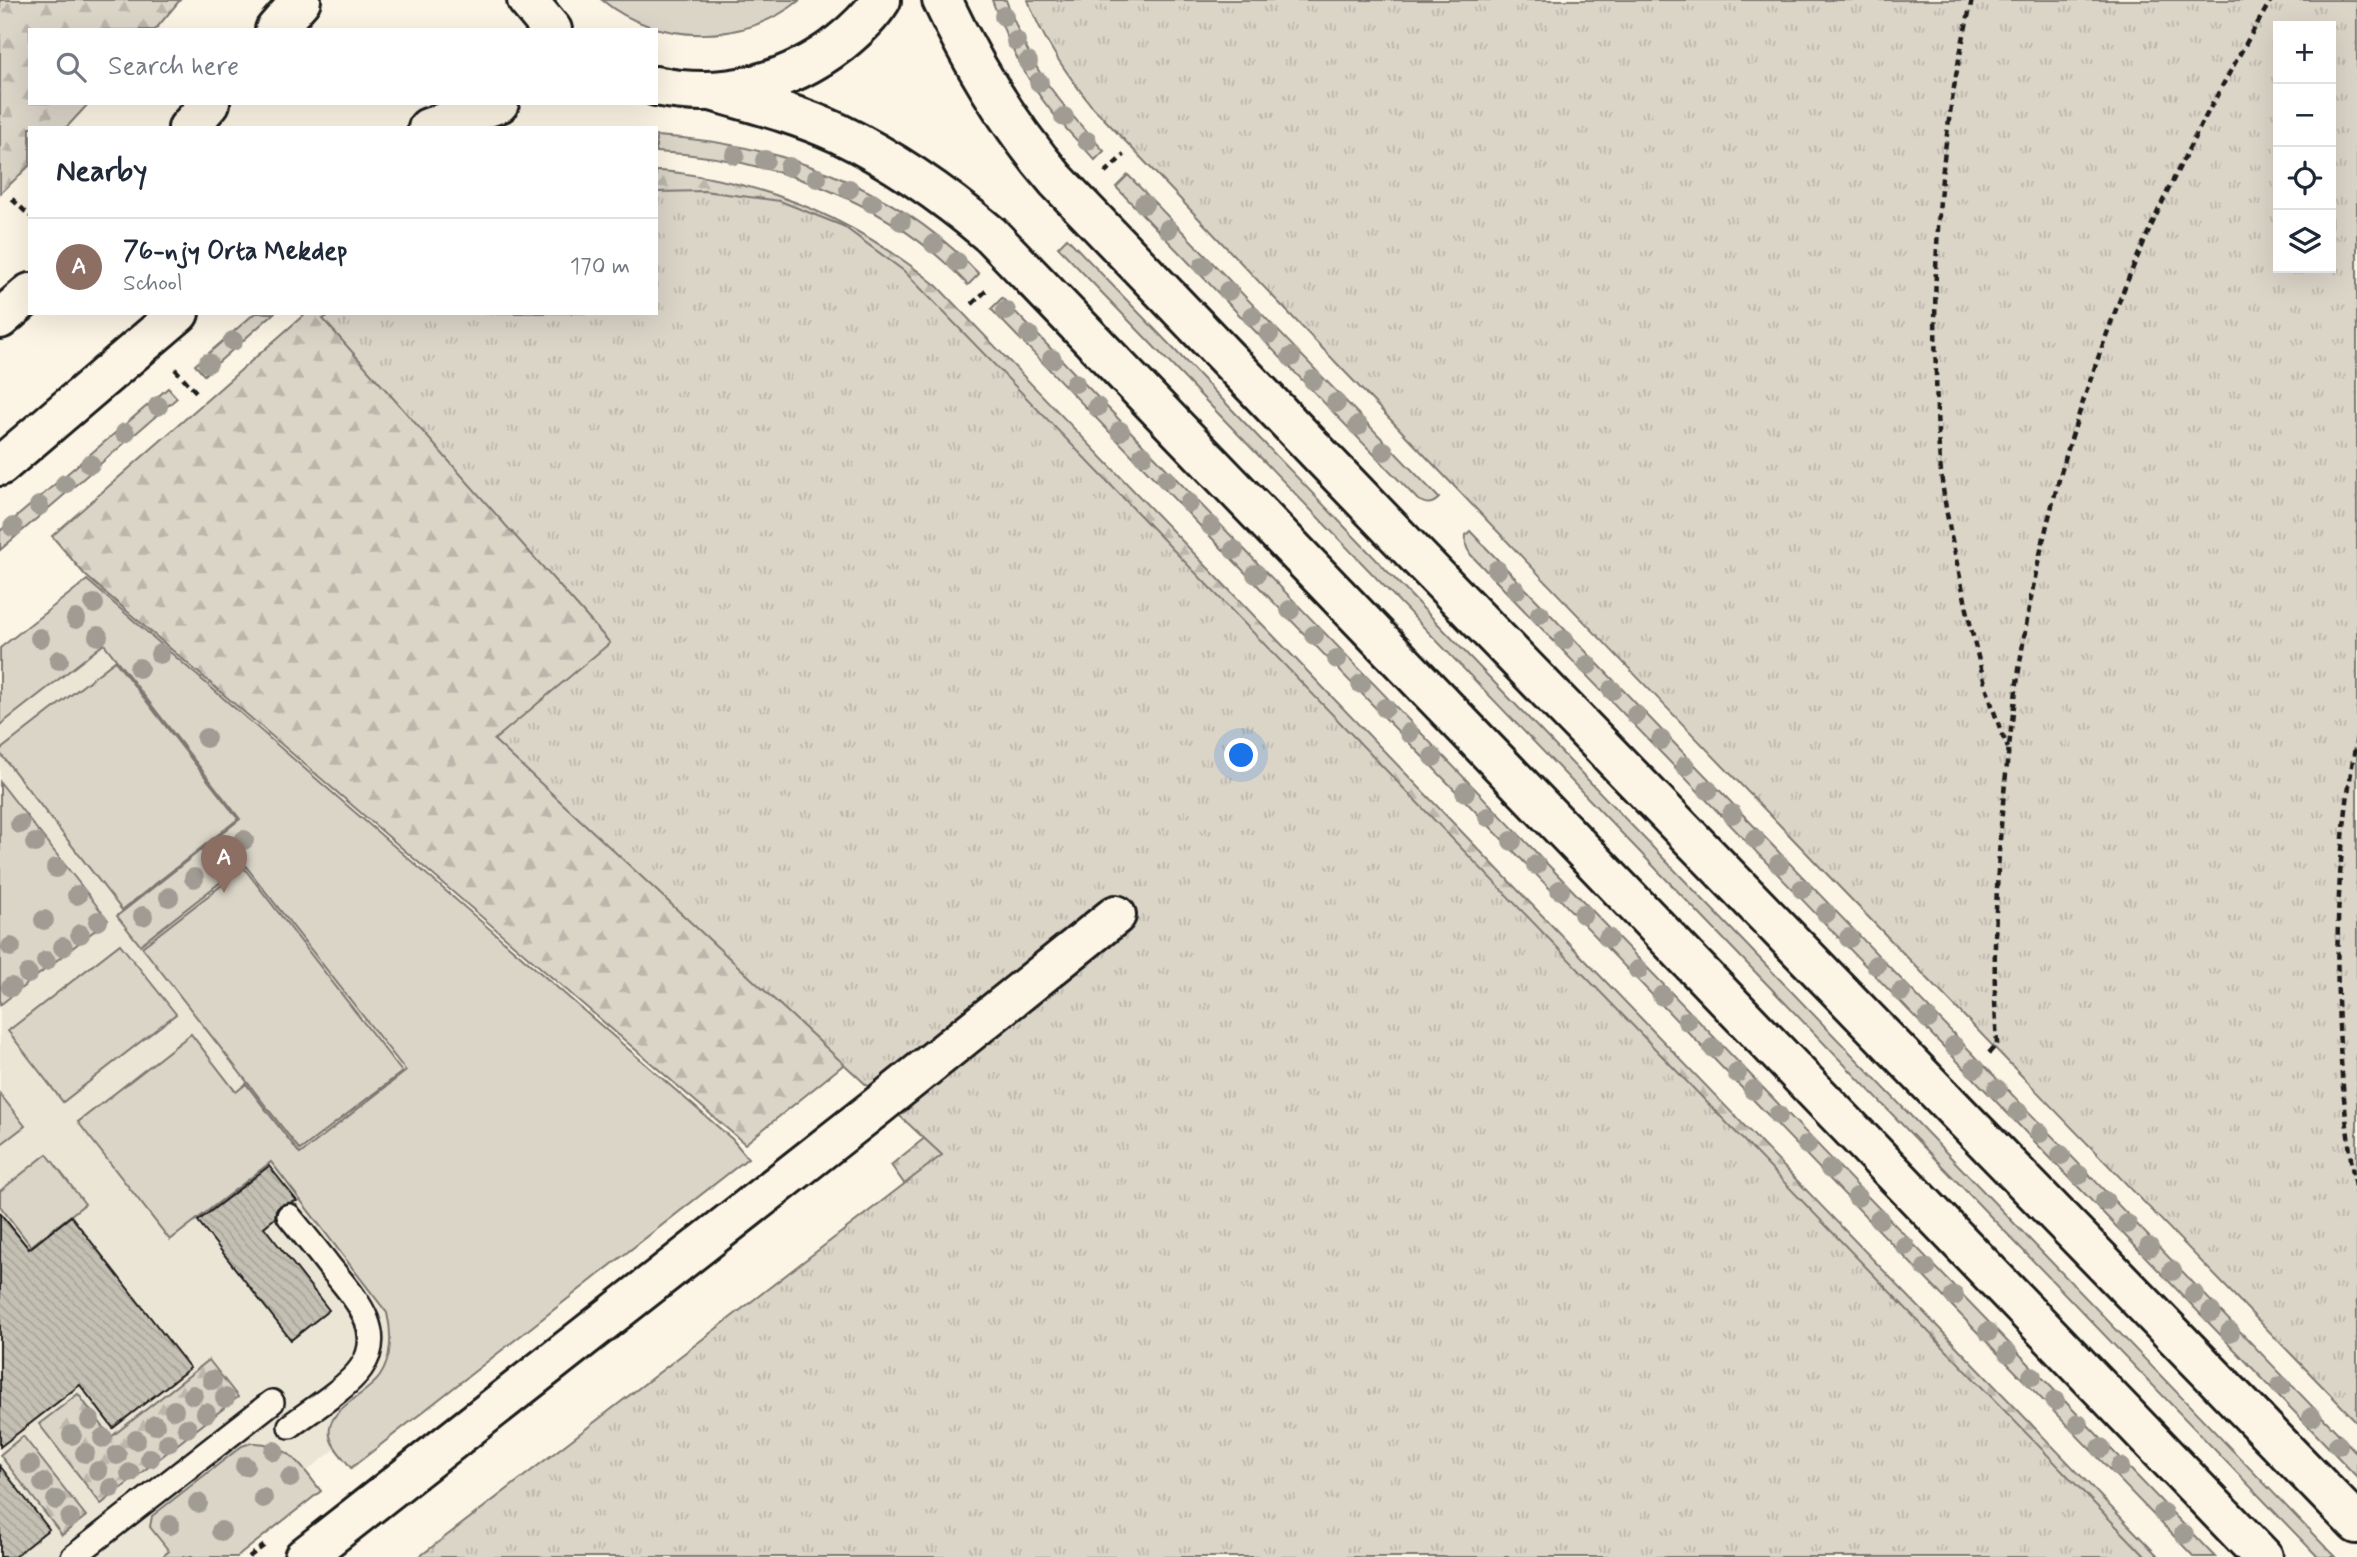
<!DOCTYPE html>
<meta charset="utf-8">
<style>
:root{--surface:#fff;--page:#f6f6f7;--text:#1f2937;--muted:#747a83;--line:#e0e1e3;--accent:#d1495b}
body{margin:0;font-family:Mynerve,sans-serif;background:var(--page);color:var(--text)}
.controls{position:absolute;right:21px;top:21px;display:grid;overflow:hidden;border-radius:0px;box-shadow:0 7px 28px #0002}
.controls button{width:63px;height:63px;display:grid;place-items:center;padding:0;border:0;border-bottom:2px solid var(--line);background:var(--surface);color:var(--text);font:35px sans-serif}
.you{position:absolute;left:1242px;top:756px;width:24px;height:24px;margin:-18px;border:5px solid #fff;border-radius:50%;background:#1a73e8;box-shadow:0 0 0 10px #1a73e833}
.badge{display:grid;place-items:center;width:46px;height:46px;border-radius:50%;background:var(--accent);color:#fff;font-size:23px;font-weight:700}
.pin{position:absolute;translate:-50% -58px;filter:drop-shadow(0 2px 4px #0008)}
.pin::after{content:'';position:absolute;top:37px;width:24px;height:21px;background:inherit;clip-path:polygon(0 0,100% 0,50% 100%)}
.list{margin:0;padding:0;list-style:none}
h2{display:flex;justify-content:space-between;align-items:center;height:91px;margin:0;padding:0 28px;font-size:30px}
h2 small{font-size:23px;font-weight:400;color:var(--muted)}
.list li{display:grid;grid-template-columns:46px 1fr auto;gap:21px;align-items:center;box-sizing:border-box;height:98px;padding:0 28px;border-top:2px solid var(--line)}
.list b{display:block;font-size:26px;white-space:nowrap}
.list p{margin:0;font-size:23px;white-space:nowrap;color:var(--muted)}
.list em{font-size:23px;font-style:normal;color:var(--muted)}
.icon{flex:none;width:38px;height:38px;fill:none;stroke:currentColor;stroke-width:2;stroke-linecap:round;stroke-linejoin:round}
.map{position:relative;flex:none;width:2357px;height:1557px;overflow:hidden}
.search{position:absolute;background:var(--surface);box-shadow:0 7px 28px #0002;left:28px;top:28px;width:630px;height:77px;display:flex;align-items:center;gap:18px;box-sizing:border-box;padding:0 24px;border-radius:0px;color:var(--muted);font-size:26px}
.panel{position:absolute;background:var(--surface);box-shadow:0 7px 28px #0002;left:28px;top:126px;width:630px;height:189px;border-radius:0px}
.map>svg:first-child{display:block}
.built{fill:#ebe5d6}
.grass{fill:#dbd5c8;stroke:#7c7872;stroke-width:2}
.forest{fill:url(#forest-firs);stroke:#7c7872;stroke-width:2}
.park{fill:url(#park-tufts);stroke:#7c7872;stroke-width:2;fill-rule:evenodd}
.building{fill:url(#building-back-hatch);stroke:#1c1c1c;stroke-width:2}
.lines{fill:none;stroke-linecap:round;stroke-linejoin:round}
.service-casing{stroke:#1c1c1c;stroke-width:28}
.minor-casing{stroke:#1c1c1c;stroke-width:44}
.tertiary-casing{stroke:#1c1c1c;stroke-width:44}
.secondary-casing{stroke:#1c1c1c;stroke-width:44}
.path{stroke:#1c1c1c;stroke-width:4.5;stroke-dasharray:7 5;stroke-linecap:butt}
.service{stroke:#fcf5e5;stroke-width:23}
.minor{stroke:#fcf5e5;stroke-width:38}
.tertiary{stroke:#fcf5e5;stroke-width:38}
.secondary{stroke:#fcf5e5;stroke-width:38}
.tree{fill:#a09c93}
</style>
<div class="map">
<svg width="2357" height="1557" viewBox="0 0 2357 1557">
<defs>
<pattern id="forest-firs" width="22" height="20" patternUnits="userSpaceOnUse" patternTransform="scale(1.75)"><rect width="22" height="20" fill="#dbd5c8"/><path d="M5 1l3.5 6h-7zM16 11l3.5 6h-7z" fill="#bbb6ab"/></pattern>
<pattern id="park-tufts" width="24" height="20" patternUnits="userSpaceOnUse" patternTransform="scale(1.75)"><rect width="24" height="20" fill="#dbd5c8"/><path d="M3 7l-1-3M5 7V3M7 7l1-3M15 17l-1-3M17 17v-4M19 17l1-3" fill="none" stroke="#bbb6ab"/></pattern>
<pattern id="building-back-hatch" width="6" height="6" patternUnits="userSpaceOnUse" patternTransform="scale(1.75)"><rect width="6" height="6" fill="#c4c0b3"/><path d="M-1 5l2 2M0 0l6 6M5-1l2 2" fill="none" stroke="#a8a499"/></pattern>
</defs>
<rect width="100%" height="100%" fill="#fcf5e5"/>
<filter id="ink" filterUnits="userSpaceOnUse"><feTurbulence type="fractalNoise" baseFrequency=".0143" numOctaves="2"/><feDisplacementMap in="SourceGraphic" scale="14" xChannelSelector="R" yChannelSelector="G"/><feConvolveMatrix kernelMatrix="1 2 1 2 8 2 1 2 1" color-interpolation-filters="sRGB"/></filter>
<g filter="url(#ink)">
<!-- built -->
<path class="built" d="M87,580l645,559 -535,418h-197v-909z"/>
<!-- grass -->
<path class="grass" d="M602,0h198c-55,45 -143,46 -198,0z
M992,0h14c10,27 22,55 38,79 18,26 39,49 60,72l-9,9c-22,-24 -46,-48 -63,-76 -17,-26 -29,-55 -40,-84z
M656,136c119,6 240,50 323,138l-11,11c-80,-85 -198,-128 -312,-133z
M1128,175l311,323c-7,7 -12,7 -21,2l-302,-313z
M1067,238l1268,1319h-17l-1260,-1310z
M1002,298l1213,1259h-21l-1203,-1248z
M255,313h19l-70,62 -9,-10z
M168,388l9,10 -177,152v-19z
M1470,531l887,922v24l-886,-922c-5,-7 -6,-11 -5,-20z
M87,580l645,559 16,19 -397,310c-6,-9 -19,-20 -21,-32 -5,-28 37,-40 50,-60 12,-18 12,-43 7,-63l-116,-151 -101,78 -92,-118 113,-88 45,58 10,-8 54,70 106,-83 -162,-207 -104,81 -23,-29 123,-97 -136,-175 -104,81v-77z
M115,661l123,158 -116,91 -122,-157v-3z
M0,782l108,138 -108,85z
M244,868l158,204 -102,78 -158,-203z
M120,944l56,70 -113,88 -55,-71z
M0,1094l25,32 -25,19z
M47,1154l38,50 -54,42 -31,-40v-15z
M251,1443c36,-2 50,23 70,48l-84,66h-75l7,-6 -19,-24 2,-11 90,-70z"/>
<!-- forest -->
<path class="forest" d="M0,0h180l-25,30h-125v73h59l-23,25h-36v37l-30,29z
M656,171c18,0 36,4 54,7 85,16 160,53 227,108l1222,1271h-841l-393,-344 -34,-48 287,-230 -249,61 -184,148 -660,-569 -33,-39 254,-223h350z
M209,1360l29,37 -137,107 -62,-80 39,-30 33,43z
M23,1436l63,80 -24,19 -62,-80z"/>
<!-- park -->
<path class="park" d="M1028,0h1329v1422c-425,-438 -848,-876 -1267,-1318 -25,-33 -48,-65 -62,-104zM2278,26h53v242h-53z
M704,191l76,10 63,25 61,45 1242,1286h-1727l523,-402 -448,-415 116,-97 -287,-324 10,-6h323v-121z"/>
<!-- building -->
<path class="building" d="M269,1166l28,35 -16,4 -5,5 -1,8 -11,9 65,83 -38,30 -93,-119z
M0,1213l29,36 42,-33 119,152 -77,60 -33,-43 -80,62z
M0,1466l49,63 -35,28h-14z"/>
<g class="lines">
<defs>
<path id="service" d="M289,1216c13,16 27,33 40,50 23,29 59,64 32,102 -14,20 -51,43 -71,58
M73,1557l199,-155"/>
<path id="minor" d="M304,1557l570,-448 242,-194"/>
<path id="tertiary" d="M942,0c31,66 66,124 114,180l358,373 943,971
M715,92c42,12 84,23 123,41 56,27 106,62 153,102l1272,1322"/>
<path id="secondary" d="M527,0l25,30
M275,30l26,-30
M656,86c66,14 131,-2 184,-43 15,-12 31,-27 41,-43
M188,128l22,-25
M428,128l71,-25
M0,319l30,-26
M0,466l179,-153"/>
</defs>
<!-- service casing -->
<use href="#service" class="service-casing"/>
<!-- minor casing -->
<use href="#minor" class="minor-casing"/>
<!-- tertiary casing -->
<use href="#tertiary" class="tertiary-casing"/>
<!-- secondary casing -->
<use href="#secondary" class="secondary-casing"/>
<!-- path -->
<path class="path" d="M1972,0c-30,123 -40,248 -36,374 1,43 2,86 9,128 5,31 12,62 19,93 11,53 23,104 44,153
M1105,173l19,-18
M12,199l18,17
M972,304l17,-16
M175,369l22,24
M2357,737c-28,149 -24,314 0,463
M1989,1053l8,-9c-5,-77 -1,-154 5,-231 8,-82 18,-165 35,-245 18,-84 45,-168 75,-248 42,-112 99,-217 159,-320
M249,1557l17,-13"/>
<!-- service -->
<use href="#service" class="service"/>
<!-- minor -->
<use href="#minor" class="minor"/>
<!-- tertiary -->
<use href="#tertiary" class="tertiary"/>
<!-- secondary -->
<use href="#secondary" class="secondary"/>
</g>
<!-- trees -->
<g class="tree">
<circle cx="1004" cy="16" r="10"/>
<circle cx="1016" cy="41" r="10"/>
<circle cx="1028" cy="62" r="10"/>
<circle cx="1039" cy="82" r="10"/>
<circle cx="1064" cy="117" r="10"/>
<circle cx="1087" cy="141" r="10"/>
<circle cx="735" cy="155" r="10"/>
<circle cx="765" cy="160" r="10"/>
<circle cx="789" cy="167" r="10"/>
<circle cx="817" cy="178" r="10"/>
<circle cx="849" cy="189" r="10"/>
<circle cx="872" cy="203" r="10"/>
<circle cx="1144" cy="204" r="10"/>
<circle cx="901" cy="221" r="10"/>
<circle cx="1168" cy="229" r="10"/>
<circle cx="934" cy="244" r="10"/>
<circle cx="957" cy="262" r="10"/>
<circle cx="1203" cy="266" r="10"/>
<circle cx="1228" cy="291" r="10"/>
<circle cx="1006" cy="311" r="10"/>
<circle cx="1252" cy="316" r="10"/>
<circle cx="1269" cy="334" r="10"/>
<circle cx="1029" cy="335" r="10"/>
<circle cx="233" cy="341" r="10"/>
<circle cx="1291" cy="357" r="10"/>
<circle cx="1052" cy="359" r="10"/>
<circle cx="208" cy="363" r="10"/>
<circle cx="1313" cy="380" r="10"/>
<circle cx="1075" cy="383" r="10"/>
<circle cx="1336" cy="403" r="10"/>
<circle cx="158" cy="406" r="10"/>
<circle cx="1097" cy="407" r="10"/>
<circle cx="1358" cy="426" r="10"/>
<circle cx="1120" cy="431" r="10"/>
<circle cx="125" cy="433" r="10"/>
<circle cx="1384" cy="451" r="10"/>
<circle cx="1143" cy="455" r="10"/>
<circle cx="90" cy="464" r="10"/>
<circle cx="1166" cy="479" r="10"/>
<circle cx="65" cy="484" r="10"/>
<circle cx="1189" cy="503" r="10"/>
<circle cx="39" cy="506" r="10"/>
<circle cx="1211" cy="526" r="10"/>
<circle cx="13" cy="527" r="10"/>
<circle cx="1234" cy="550" r="10"/>
<circle cx="1497" cy="570" r="10"/>
<circle cx="1256" cy="574" r="10"/>
<circle cx="1516" cy="590" r="10"/>
<circle cx="94" cy="604" r="10"/>
<circle cx="1290" cy="610" r="10"/>
<circle cx="1540" cy="614" r="10"/>
<circle cx="76" cy="619" r="10"/>
<circle cx="1314" cy="635" r="10"/>
<circle cx="98" cy="636" r="10"/>
<circle cx="40" cy="638" r="10"/>
<circle cx="1564" cy="640" r="10"/>
<circle cx="160" cy="654" r="10"/>
<circle cx="1337" cy="659" r="10"/>
<circle cx="59" cy="660" r="10"/>
<circle cx="1588" cy="665" r="10"/>
<circle cx="139" cy="668" r="10"/>
<circle cx="1361" cy="684" r="10"/>
<circle cx="1612" cy="690" r="10"/>
<circle cx="1385" cy="708" r="10"/>
<circle cx="1636" cy="715" r="10"/>
<circle cx="1409" cy="733" r="10"/>
<circle cx="206" cy="738" r="10"/>
<circle cx="1661" cy="740" r="10"/>
<circle cx="1433" cy="757" r="10"/>
<circle cx="1685" cy="766" r="10"/>
<circle cx="1708" cy="790" r="10"/>
<circle cx="1465" cy="792" r="10"/>
<circle cx="1732" cy="814" r="10"/>
<circle cx="1488" cy="817" r="10"/>
<circle cx="20" cy="824" r="10"/>
<circle cx="1755" cy="839" r="10"/>
<circle cx="244" cy="840" r="10"/>
<circle cx="1512" cy="841" r="10"/>
<circle cx="35" cy="843" r="10"/>
<circle cx="219" cy="859" r="10"/>
<circle cx="1779" cy="864" r="10"/>
<circle cx="1536" cy="865" r="10"/>
<circle cx="56" cy="868" r="10"/>
<circle cx="194" cy="878" r="10"/>
<circle cx="1802" cy="889" r="10"/>
<circle cx="1560" cy="890" r="10"/>
<circle cx="77" cy="895" r="10"/>
<circle cx="169" cy="897" r="10"/>
<circle cx="1826" cy="913" r="10"/>
<circle cx="1583" cy="914" r="10"/>
<circle cx="143" cy="916" r="10"/>
<circle cx="44" cy="920" r="10"/>
<circle cx="98" cy="921" r="10"/>
<circle cx="80" cy="934" r="10"/>
<circle cx="1608" cy="938" r="10"/>
<circle cx="1849" cy="938" r="10"/>
<circle cx="11" cy="947" r="10"/>
<circle cx="63" cy="947" r="10"/>
<circle cx="46" cy="961" r="10"/>
<circle cx="1876" cy="965" r="10"/>
<circle cx="1638" cy="970" r="10"/>
<circle cx="28" cy="974" r="10"/>
<circle cx="11" cy="987" r="10"/>
<circle cx="1901" cy="992" r="10"/>
<circle cx="1662" cy="996" r="10"/>
<circle cx="1928" cy="1019" r="10"/>
<circle cx="1687" cy="1021" r="10"/>
<circle cx="1954" cy="1046" r="10"/>
<circle cx="1713" cy="1048" r="10"/>
<circle cx="1975" cy="1068" r="10"/>
<circle cx="1737" cy="1073" r="10"/>
<circle cx="1997" cy="1089" r="10"/>
<circle cx="1753" cy="1090" r="10"/>
<circle cx="2018" cy="1112" r="10"/>
<circle cx="1778" cy="1115" r="10"/>
<circle cx="2040" cy="1133" r="10"/>
<circle cx="1807" cy="1145" r="10"/>
<circle cx="2061" cy="1155" r="10"/>
<circle cx="1830" cy="1169" r="10"/>
<circle cx="2079" cy="1175" r="10"/>
<circle cx="1857" cy="1197" r="10"/>
<circle cx="2105" cy="1201" r="10"/>
<circle cx="1879" cy="1219" r="10"/>
<circle cx="2127" cy="1224" r="10"/>
<circle cx="1905" cy="1246" r="10"/>
<circle cx="2149" cy="1247" r="10"/>
<circle cx="1926" cy="1268" r="10"/>
<circle cx="2172" cy="1271" r="10"/>
<circle cx="2194" cy="1294" r="10"/>
<circle cx="1954" cy="1296" r="10"/>
<circle cx="2211" cy="1312" r="10"/>
<circle cx="1988" cy="1332" r="10"/>
<circle cx="2230" cy="1332" r="10"/>
<circle cx="2008" cy="1353" r="10"/>
<circle cx="2032" cy="1376" r="10"/>
<circle cx="212" cy="1380" r="10"/>
<circle cx="2281" cy="1386" r="10"/>
<circle cx="193" cy="1395" r="10"/>
<circle cx="225" cy="1398" r="10"/>
<circle cx="2055" cy="1401" r="10"/>
<circle cx="174" cy="1410" r="10"/>
<circle cx="206" cy="1413" r="10"/>
<circle cx="2312" cy="1417" r="10"/>
<circle cx="90" cy="1420" r="10"/>
<circle cx="2078" cy="1424" r="10"/>
<circle cx="155" cy="1425" r="10"/>
<circle cx="187" cy="1428" r="10"/>
<circle cx="72" cy="1435" r="10"/>
<circle cx="103" cy="1438" r="10"/>
<circle cx="136" cy="1440" r="10"/>
<circle cx="168" cy="1443" r="10"/>
<circle cx="2338" cy="1445" r="10"/>
<circle cx="2101" cy="1448" r="10"/>
<circle cx="274" cy="1451" r="10"/>
<circle cx="85" cy="1453" r="10"/>
<circle cx="117" cy="1455" r="10"/>
<circle cx="150" cy="1458" r="10"/>
<circle cx="30" cy="1465" r="10"/>
<circle cx="245" cy="1466" r="10"/>
<circle cx="2120" cy="1467" r="10"/>
<circle cx="98" cy="1471" r="10"/>
<circle cx="130" cy="1473" r="10"/>
<circle cx="290" cy="1478" r="10"/>
<circle cx="43" cy="1483" r="10"/>
<circle cx="111" cy="1488" r="10"/>
<circle cx="263" cy="1498" r="10"/>
<circle cx="56" cy="1500" r="10"/>
<circle cx="198" cy="1503" r="10"/>
<circle cx="2163" cy="1513" r="10"/>
<circle cx="70" cy="1518" r="10"/>
<circle cx="170" cy="1525" r="10"/>
<circle cx="221" cy="1531" r="10"/>
<circle cx="2184" cy="1534" r="10"/>
</g>
</g>
</svg>
<div class="controls">
<button>+</button>
<button>−</button>
<button><svg class="icon" aria-label="locate" viewBox="0 0 24 24"><circle cx="12" cy="12" r="6"/><path d="M12 2v4M12 18v4M2 12h4M18 12h4"/></svg></button>
<button><svg class="icon" aria-label="layers" viewBox="0 0 24 24"><path d="M12 4l9 5-9 5-9-5zM3 14l9 5 9-5"/></svg></button>
</div>
<div class="you"></div>
<div class="pin badge" style="left:224px;top:893px;background:#8d6e63">A</div>
<div class="search"><svg class="icon" aria-label="search" viewBox="0 0 24 24"><circle cx="10" cy="10" r="6"/><path d="M15 15l6 6"/></svg>Search here</div>
<section class="panel">
<h2>Nearby<small></small></h2>
<ul class="list">
<li><span class="badge" style="background:#8d6e63">A</span><div><b>76-njy Orta Mekdep</b><p>School</p></div><em>170 m</em></li>
</ul>
</section>
</div>
